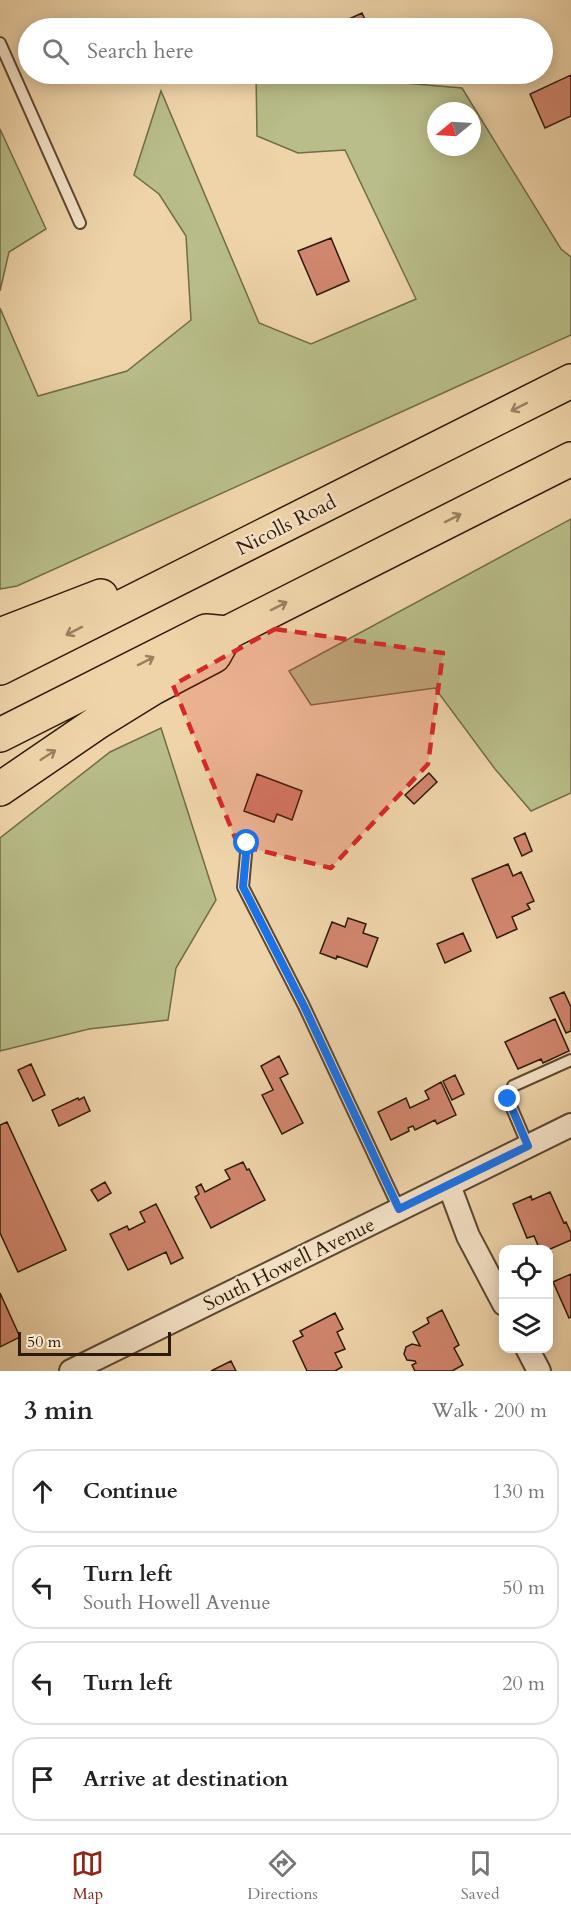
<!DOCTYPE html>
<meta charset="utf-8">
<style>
:root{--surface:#fff;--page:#f6f6f6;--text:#222;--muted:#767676;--line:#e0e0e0;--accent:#8f2418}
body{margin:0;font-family:Cardo,serif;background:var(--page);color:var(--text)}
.controls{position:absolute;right:18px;bottom:18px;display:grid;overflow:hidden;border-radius:12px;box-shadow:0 3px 15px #0003}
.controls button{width:54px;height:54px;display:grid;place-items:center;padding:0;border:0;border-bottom:2px solid var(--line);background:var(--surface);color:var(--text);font:30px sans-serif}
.compass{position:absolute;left:427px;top:102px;width:54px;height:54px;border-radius:50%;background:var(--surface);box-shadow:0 3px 15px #0003;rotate:252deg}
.scale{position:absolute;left:18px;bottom:15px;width:153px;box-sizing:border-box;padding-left:6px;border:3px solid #2d1a08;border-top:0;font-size:16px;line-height:21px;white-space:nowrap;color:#2d1a08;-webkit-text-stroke:4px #f5e3c8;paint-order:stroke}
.stop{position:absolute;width:18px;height:18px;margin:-14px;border:4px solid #1a73e8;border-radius:50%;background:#fff}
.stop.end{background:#1a73e8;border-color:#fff;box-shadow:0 2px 6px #0008}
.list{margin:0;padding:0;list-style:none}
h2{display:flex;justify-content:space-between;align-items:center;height:78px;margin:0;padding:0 24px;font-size:26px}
h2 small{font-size:20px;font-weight:400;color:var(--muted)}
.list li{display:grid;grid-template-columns:39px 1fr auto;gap:18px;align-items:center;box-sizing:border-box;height:84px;margin:0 12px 12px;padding:0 12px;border:2px solid var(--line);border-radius:24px}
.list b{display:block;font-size:22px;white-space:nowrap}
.list p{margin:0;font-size:20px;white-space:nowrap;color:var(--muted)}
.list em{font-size:20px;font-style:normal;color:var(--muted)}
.icon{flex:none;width:33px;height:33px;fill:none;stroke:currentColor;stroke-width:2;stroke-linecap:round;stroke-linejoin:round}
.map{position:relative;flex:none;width:571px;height:1371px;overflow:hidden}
.search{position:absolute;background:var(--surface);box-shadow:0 3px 15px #0003;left:18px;right:18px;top:18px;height:66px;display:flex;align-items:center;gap:15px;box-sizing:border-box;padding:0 21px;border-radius:33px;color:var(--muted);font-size:22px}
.sheet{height:462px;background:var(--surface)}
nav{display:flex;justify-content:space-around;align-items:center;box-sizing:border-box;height:84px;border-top:2px solid var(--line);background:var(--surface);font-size:16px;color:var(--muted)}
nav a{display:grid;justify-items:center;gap:3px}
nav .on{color:var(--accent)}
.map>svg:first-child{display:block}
.green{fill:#b8bd89;stroke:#726c48;stroke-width:1.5;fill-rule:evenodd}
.building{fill:#d1866e;stroke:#2d1a08;stroke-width:1.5}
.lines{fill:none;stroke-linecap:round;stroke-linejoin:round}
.lane-casing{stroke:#5e4830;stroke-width:14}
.street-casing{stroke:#5e4830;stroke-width:26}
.highway-casing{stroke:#2d1a08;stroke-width:36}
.lane{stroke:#f5e3c8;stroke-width:10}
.street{stroke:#f5e3c8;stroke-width:22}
.highway{stroke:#efd4aa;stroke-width:33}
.oneway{stroke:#988061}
.route{stroke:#1a73e8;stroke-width:8}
.marked{fill:#d62828;fill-opacity:0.2;stroke:#d62828;stroke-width:4.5;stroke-dasharray:12 8;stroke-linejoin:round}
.labels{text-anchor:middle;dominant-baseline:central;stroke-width:4.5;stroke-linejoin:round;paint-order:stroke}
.street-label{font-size:20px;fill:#2d1a08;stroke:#f5e3c8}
</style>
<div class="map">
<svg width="571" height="1371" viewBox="0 0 571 1371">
<rect width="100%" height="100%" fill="#efd4aa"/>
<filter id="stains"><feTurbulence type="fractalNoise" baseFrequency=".00333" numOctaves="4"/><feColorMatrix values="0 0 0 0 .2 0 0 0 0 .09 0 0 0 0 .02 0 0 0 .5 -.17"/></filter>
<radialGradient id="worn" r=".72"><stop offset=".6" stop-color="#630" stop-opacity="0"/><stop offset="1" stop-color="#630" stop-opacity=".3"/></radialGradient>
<!-- green -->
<path class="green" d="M256,74h43l163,14 99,161 10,8v78l-554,251 -17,3v-281l38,88 89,-25 64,-51 -5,-84 -27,-42 -25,-19 27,-84 98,232 52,21 105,-45 -71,-149 -47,3 -41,-17zM436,111h36v36h-36z
M0,129l46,100 -37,23 -9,39z
M571,519v274l-40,18 -36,-42 -60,-81 -124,17 -22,-34z
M161,728l55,172 -40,68 -8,52 -79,9 -89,22v-213l110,-86z"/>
<!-- building -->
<path class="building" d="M362,13l7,15h-19l-3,-8z
M571,75v41l-26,12 -15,-34z
M331,238l18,43 -32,14 -19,-44z
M429,773l8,9 -23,22 -9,-9z
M257,774l45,17 -10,29 -15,-6 -3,8 -30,-11z
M525,833l7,18 -10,5 -8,-18z
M508,864l5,12 8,-4 13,29 -7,3 3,5 -18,8 5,12 -20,9 -25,-59z
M348,918l18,6 -3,9 15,5 -11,29 -30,-11 -1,3 -16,-6 12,-31 13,5z
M463,933l8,18 -26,12 -8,-19z
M564,992l7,15v24l-5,2 -16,-35z
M555,1019l14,32 -26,12 -2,-4 -23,10 -13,-27z
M279,1056l9,18 -8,4 23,45 -21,11 -20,-39 11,-5 -12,-24z
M31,1064l14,31 -12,6 -15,-31z
M455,1075l9,19 -12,6 -9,-19z
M441,1082l15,33 -19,9 -2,-4 -20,10 -2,-4 -5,2 1,3 -18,9 -13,-28 28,-14 4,10 19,-9 -4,-8z
M84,1097l6,14 -31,15 -7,-16 26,-12 1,2z
M7,1122l59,128 -48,22 -18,-39v-108z
M243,1162l4,8 2,-1 16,31 -54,28 -16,-31 4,-3 -3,-7 5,-3 4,8 25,-13 -5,-9z
M105,1182l6,11 -13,8 -7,-11z
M550,1192l14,31 2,-1 5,11v7l-23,10h-8l-6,-14 -7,2 -14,-34 18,-8 1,4z
M156,1204l27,54 -12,6 -5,-12 -38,18 -18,-36 17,-8 2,4 16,-8 -5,-10z
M571,1274v43l-2,1 -16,-36z
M0,1293l20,44 -20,10z
M442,1310l17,35 -5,3 9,17 -11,6h-37l-3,-6 4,-2 -1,-2 -8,-1 -3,-6 2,-7 6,-3 8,2 -7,-14 16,-9 -2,-5z
M335,1313l8,16 -6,3 8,17 -10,4 7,14 -7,4h-28l-14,-30 10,-5 -3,-5z
M231,1361l5,10h-25z"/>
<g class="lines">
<defs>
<path id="lane" d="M0,43l80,180
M247,843l-4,44 61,119 95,203
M528,1146l-20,-47 5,-13 58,-26"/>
<path id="street" d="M449,1185l19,51 36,68
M527,1348l12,23
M71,1371l500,-246"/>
<path id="highway" d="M0,635l101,-39
M0,668l571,-287
M0,735l206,-104 21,2 344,-174
M0,789l98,-67 55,-34 61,-32 13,-23"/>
</defs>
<!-- lane casing -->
<use href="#lane" class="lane-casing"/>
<!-- street casing -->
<use href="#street" class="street-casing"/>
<!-- highway casing -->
<use href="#highway" class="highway-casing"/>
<!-- lane -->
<use href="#lane" class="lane"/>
<!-- street -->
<use href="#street" class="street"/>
<!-- highway -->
<use href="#highway" class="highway"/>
</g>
<!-- one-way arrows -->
<defs><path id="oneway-shaft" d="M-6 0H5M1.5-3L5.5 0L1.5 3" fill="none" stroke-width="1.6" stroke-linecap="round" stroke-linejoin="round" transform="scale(1.5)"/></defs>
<g class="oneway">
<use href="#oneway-shaft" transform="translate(519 407) rotate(153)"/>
<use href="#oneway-shaft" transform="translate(453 518) rotate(-27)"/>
<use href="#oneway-shaft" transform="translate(279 606) rotate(-27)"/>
<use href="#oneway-shaft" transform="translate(74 631) rotate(153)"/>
<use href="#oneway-shaft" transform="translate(146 661) rotate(-27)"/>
<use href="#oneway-shaft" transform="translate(48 755) rotate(-33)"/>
</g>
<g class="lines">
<!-- route -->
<path class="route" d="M247,843l-4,44 61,119 95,203 129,-63 -20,-47"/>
</g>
<!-- marked area -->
<path class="marked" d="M275,629l168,24 -15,111 -97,104 -93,-23 -65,-160z"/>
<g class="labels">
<!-- street labels -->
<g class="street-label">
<text transform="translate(286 525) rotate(-27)">Nicolls Road</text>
<text transform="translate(289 1264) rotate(-26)">South Howell Avenue</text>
</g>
</g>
<rect width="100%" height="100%" filter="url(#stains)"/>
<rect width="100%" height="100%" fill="url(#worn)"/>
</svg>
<div class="controls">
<button><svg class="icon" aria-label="locate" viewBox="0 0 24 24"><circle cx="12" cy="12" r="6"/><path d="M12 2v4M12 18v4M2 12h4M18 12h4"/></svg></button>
<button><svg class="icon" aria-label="layers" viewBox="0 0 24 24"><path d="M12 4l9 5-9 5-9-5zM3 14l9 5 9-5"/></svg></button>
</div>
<svg class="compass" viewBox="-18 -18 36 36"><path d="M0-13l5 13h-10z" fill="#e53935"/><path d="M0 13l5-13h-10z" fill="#767676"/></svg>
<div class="scale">50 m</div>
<div class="stop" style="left:247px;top:843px"></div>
<div class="stop end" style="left:508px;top:1099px"></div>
<div class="search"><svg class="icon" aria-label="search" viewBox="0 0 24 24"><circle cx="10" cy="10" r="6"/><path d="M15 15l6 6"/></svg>Search here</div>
</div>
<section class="sheet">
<h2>3 min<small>Walk · 200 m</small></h2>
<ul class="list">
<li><svg class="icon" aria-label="ahead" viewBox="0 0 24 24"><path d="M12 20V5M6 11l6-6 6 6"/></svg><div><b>Continue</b></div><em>130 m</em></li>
<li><svg class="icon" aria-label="left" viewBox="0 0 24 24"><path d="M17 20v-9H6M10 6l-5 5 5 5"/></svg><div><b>Turn left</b><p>South Howell Avenue</p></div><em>50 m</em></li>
<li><svg class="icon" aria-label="left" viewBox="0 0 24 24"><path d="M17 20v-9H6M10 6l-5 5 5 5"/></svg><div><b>Turn left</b></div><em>20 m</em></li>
<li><svg class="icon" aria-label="arrive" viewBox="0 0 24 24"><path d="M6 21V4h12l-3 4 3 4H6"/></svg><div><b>Arrive at destination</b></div></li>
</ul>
</section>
<nav>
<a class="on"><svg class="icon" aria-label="map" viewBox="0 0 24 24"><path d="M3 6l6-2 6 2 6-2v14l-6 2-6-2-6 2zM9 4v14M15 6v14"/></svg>Map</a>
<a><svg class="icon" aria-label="directions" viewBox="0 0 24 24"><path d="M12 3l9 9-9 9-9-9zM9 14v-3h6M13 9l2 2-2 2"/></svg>Directions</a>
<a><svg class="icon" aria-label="saved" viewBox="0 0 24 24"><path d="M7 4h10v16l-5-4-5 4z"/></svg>Saved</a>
</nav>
